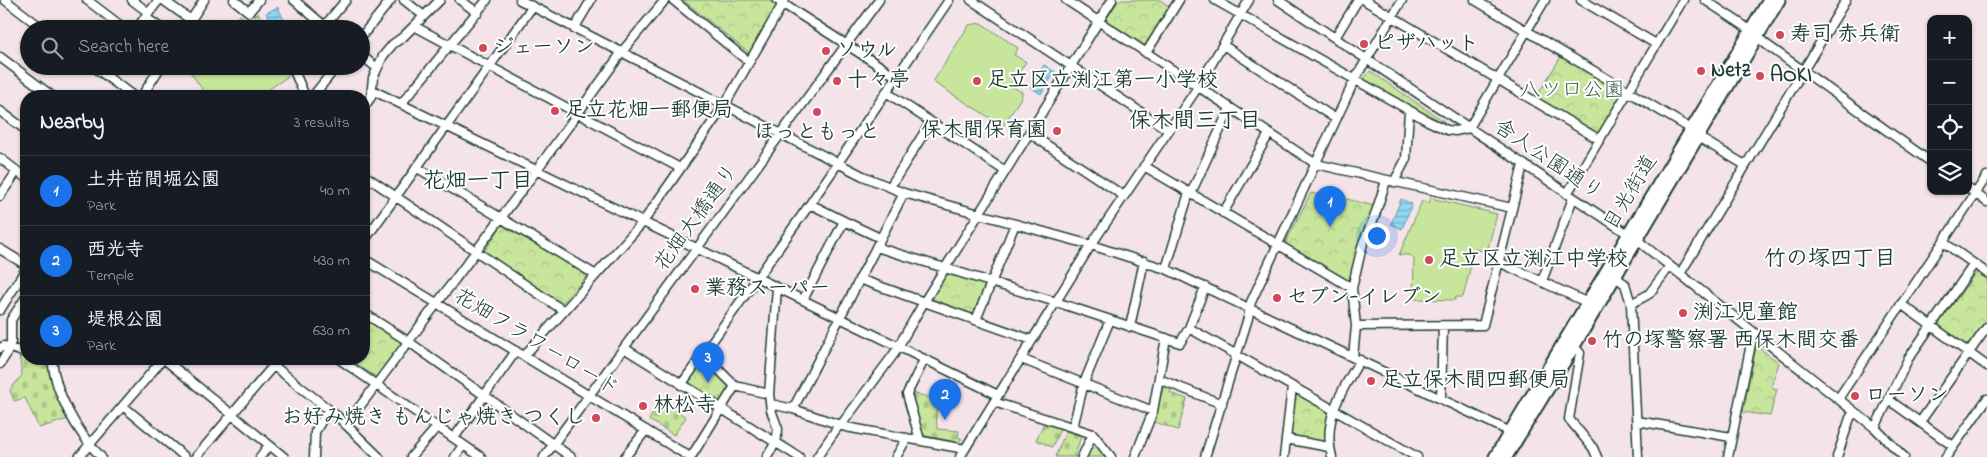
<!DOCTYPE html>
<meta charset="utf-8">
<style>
:root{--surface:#171b24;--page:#20242c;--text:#f1f3f6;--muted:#9ea1a6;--line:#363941;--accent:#1a73e8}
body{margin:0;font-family:"Indie Flower","Klee One",sans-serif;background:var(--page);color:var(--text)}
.controls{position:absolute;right:15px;top:15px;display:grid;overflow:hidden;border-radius:10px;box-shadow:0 1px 4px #0004}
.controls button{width:45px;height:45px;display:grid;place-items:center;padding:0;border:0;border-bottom:1px solid var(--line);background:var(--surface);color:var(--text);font:25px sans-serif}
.you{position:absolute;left:1376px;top:235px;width:18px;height:18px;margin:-12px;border:4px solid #fff;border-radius:50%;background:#1a73e8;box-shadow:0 0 0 8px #1a73e833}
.badge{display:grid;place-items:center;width:32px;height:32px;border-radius:50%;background:var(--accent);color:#fff;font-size:16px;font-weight:700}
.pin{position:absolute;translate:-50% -41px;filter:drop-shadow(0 1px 2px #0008)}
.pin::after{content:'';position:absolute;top:26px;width:18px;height:15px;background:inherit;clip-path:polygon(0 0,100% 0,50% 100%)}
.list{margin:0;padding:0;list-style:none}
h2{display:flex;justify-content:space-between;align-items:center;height:65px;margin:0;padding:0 20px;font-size:21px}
h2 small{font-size:16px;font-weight:400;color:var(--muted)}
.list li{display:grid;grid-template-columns:32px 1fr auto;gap:15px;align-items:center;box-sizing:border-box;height:70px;padding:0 20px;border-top:1px solid var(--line)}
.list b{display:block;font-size:19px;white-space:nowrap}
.list p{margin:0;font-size:16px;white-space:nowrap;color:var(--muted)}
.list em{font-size:16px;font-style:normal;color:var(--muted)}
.icon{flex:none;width:28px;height:28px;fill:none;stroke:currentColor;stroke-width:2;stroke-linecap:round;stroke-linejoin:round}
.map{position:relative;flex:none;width:1987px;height:457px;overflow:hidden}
.search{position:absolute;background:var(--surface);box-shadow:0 1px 4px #0004;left:20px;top:20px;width:350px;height:55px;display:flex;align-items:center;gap:12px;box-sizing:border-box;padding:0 18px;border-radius:28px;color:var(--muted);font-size:19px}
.panel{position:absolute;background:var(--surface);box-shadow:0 1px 4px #0004;left:20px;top:90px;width:350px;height:275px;border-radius:20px}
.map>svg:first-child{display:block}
.forest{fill:url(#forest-crowns);stroke:#749168}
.cemetery{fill:url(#cemetery-stones);stroke:#749168}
.pitch{fill:#c8e59c;stroke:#749168}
.water{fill:url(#water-rules);stroke:#6499a7}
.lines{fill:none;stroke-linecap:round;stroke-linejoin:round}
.minor-casing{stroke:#1f3d34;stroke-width:11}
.highway-casing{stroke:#1f3d34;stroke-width:15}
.minor{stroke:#fff;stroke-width:8}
.highway{stroke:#fff;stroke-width:11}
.poi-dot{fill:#d1495b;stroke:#fff;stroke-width:2}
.labels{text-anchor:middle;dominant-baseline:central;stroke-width:4;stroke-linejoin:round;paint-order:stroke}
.poi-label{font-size:21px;font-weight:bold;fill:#1f3d34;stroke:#fff;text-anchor:start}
.park-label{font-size:21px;fill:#415f49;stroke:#fff}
.street-label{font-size:21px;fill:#1f3d34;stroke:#fff}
.neighbourhood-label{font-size:22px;font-weight:bold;fill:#1f3d34;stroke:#fff}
</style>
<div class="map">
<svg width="1987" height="457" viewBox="0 0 1987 457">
<defs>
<pattern id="forest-crowns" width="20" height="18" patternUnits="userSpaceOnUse" patternTransform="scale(1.25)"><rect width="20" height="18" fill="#c8e59c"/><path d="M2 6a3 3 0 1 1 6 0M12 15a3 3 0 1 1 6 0" fill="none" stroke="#abc587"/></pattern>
<pattern id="cemetery-stones" width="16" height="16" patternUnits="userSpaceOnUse" patternTransform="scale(1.25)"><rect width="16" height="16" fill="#c8e59c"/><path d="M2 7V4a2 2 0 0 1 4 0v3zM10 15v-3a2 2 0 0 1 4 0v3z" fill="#abc587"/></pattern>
<pattern id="water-rules" width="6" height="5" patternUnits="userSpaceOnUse" patternTransform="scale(1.25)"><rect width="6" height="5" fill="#92d6f3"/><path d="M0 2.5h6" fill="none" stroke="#77afc6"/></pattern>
</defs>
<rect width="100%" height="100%" fill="#f4e3e9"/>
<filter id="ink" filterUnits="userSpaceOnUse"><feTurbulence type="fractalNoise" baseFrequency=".02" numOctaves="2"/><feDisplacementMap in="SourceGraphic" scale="10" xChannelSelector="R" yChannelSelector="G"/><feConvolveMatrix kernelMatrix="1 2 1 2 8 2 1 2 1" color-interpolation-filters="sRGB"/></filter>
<g filter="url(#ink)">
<!-- forest -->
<path class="forest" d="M683,0h84l10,6 -28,47z
M1119,0h41l9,6v2l-23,37h-2l-37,-24v-3z
M1562,55l58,34 2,5 -23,39 -4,1 -60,-35z
M1370,71l75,51 -1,1 -34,-17 -46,-27z
M1311,193l34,8 2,-2 27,7 -14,33 -9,39 -4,2 -60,-35 -1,-4z
M502,225l83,49v4l-23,25h-4l-73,-50v-3z
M1978,273l9,6v42l-17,23 -3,1 -27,-18 -1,-4 36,-49z
M947,274l37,9 2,4 -12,26 -4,2 -39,-15v-2z
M364,318l38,23v3l-24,34 -30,-19h16z
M1756,347h2l21,16 -8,24 6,2 -7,27 -27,-4z
M702,362h4l22,22 1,4 -8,13h-3l-29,-17v-3z
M1298,394l30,17 -3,32 -33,-6 -2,-2 5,-39z
M1093,444h3l9,13h-18z"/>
<!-- cemetery -->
<path class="cemetery" d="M19,355l7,4 21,2 4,20 17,38 -29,9 -14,-30 -11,3 -4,-11 12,-15z
M954,382l4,2 -7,16 -1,9 -14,1 1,19 22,2 -1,6 4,2 -5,3 -31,-6 -4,-4 -11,-36 1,-3 25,6 10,-4z
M1164,385l8,3 -2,5 17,6 -9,31 -24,-8z
M660,401l26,16 -12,18 -25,-15z
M1044,423l16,6 -8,18 -16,-7z
M1066,431l15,5 -5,16 3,2 -2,3h-22z"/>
<!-- pitch -->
<path class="pitch" d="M258,13l8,16h-37l11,-14 10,7z
M210,18l13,11h-20z
M981,23l37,25 -4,7 12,7 -14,20 1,5 9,5v4l-19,30 -70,-44 36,-57z
M186,66h99l5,9 -31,21h-52z
M1431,198l66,16 -10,38 -12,-3 -12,48h-7l-1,3 -42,-1 1,-40 -4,-4h-11l23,-54 7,2z"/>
<!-- water -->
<path class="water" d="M278,7l10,22h-15l-7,-16z
M1044,65l11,7 -14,22 -11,-7z
M1401,199l11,5 -10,25 -11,-5z"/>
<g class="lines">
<defs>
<path id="minor" d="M5,0l38,29
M87,0l38,29
M132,0l17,13
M163,0l28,20
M234,0l15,12 10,-12
M294,0l34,29
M404,0l20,16
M460,0l18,13
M520,0l343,176 41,17 187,52 75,24 349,165
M673,0l76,62
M777,0l120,77
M971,0l197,130
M1066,0l250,164 196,44
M1215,0l213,121 19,9 8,1 14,-3 76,-128
M1278,0l359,240 238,188 29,29
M1364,0l236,140
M1475,0l216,129
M1581,0l75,44
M1705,0l38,25 24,20 164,117
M145,17l17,12
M414,26l266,142
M136,29l23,-29
M185,29l19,-29
M322,29l24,-29
M574,29l17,-29
M361,37l30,-37
M1335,38l23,-38
M1223,45l113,74
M1146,53l33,-53
M361,55l16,13
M0,57l52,39
M93,66l40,30
M292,66l13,30
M372,90l626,305
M886,92l119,79
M142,96l19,-30
M313,96l24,-30
M401,104l86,-104
M364,107l7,-10 2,-19 10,-22 10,-12 10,-7 37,-37
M0,111l26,19
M1029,133l95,63
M1698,137l47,28
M0,158l26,20
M1144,166l208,122
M416,167l180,108
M364,175l200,136
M1394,182l12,-23 3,-48
M890,187l41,-65
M1968,188l19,14
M1567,194l116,-194
M0,196l17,-25
M810,204l34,17
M1223,213l46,-79
M364,241l168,-234
M1943,242l44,31
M876,247l180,55 124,41 9,-15 16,-41
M0,249l26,16
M364,259l326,198
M1499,262l89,41
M1166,269l22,-73 4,-5 38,-83
M1680,274l166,-274
M1615,277l10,7 6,20 7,153
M859,279l173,61
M1542,281l31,-83
M803,300l41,-79 36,17
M1631,304l18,-10 21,-28
M1901,304l86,62
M0,310l26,-41
M364,313l45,29 162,115
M976,320l39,-96
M1356,326l127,-1 40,-160
M1130,327l14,-66
M1189,328l228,129
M1574,346l6,7 -11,66 24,29 4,9
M0,348l4,-2 22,7
M624,348l175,109
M703,354l32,32 34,8
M524,356l119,-134 81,-116 61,-106
M1353,357l3,-31 -4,-38 11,-45 11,-25 12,-37
M52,359c3,35 25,73 49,98
M164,359l120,98
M265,359l72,57 42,41
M339,359l142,98
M1021,359l132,52
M0,364l7,-11 4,-11v-22l15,-23
M1159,379l63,25
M681,385l129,-181 139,-204
M1441,398l2,-72
M1838,399l149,-223
M1889,400l64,46
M994,402l99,32 18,23
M771,404l22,5 53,18 119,22
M123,406l62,51
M793,409l111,-216
M1637,421l94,16
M1920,422l67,-95
M346,425l187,-250 92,-127 40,-48
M1073,427l11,-44 26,-63
M1875,428l33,-69 66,-95
M454,438l62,-87
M1286,439l43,8
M920,440l-13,-46 17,-34
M79,457l84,-98
M196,457l83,-98
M260,457l9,-12
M314,457l1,-25 13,-22
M411,457l26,-30
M455,457l8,-12
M544,457l335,-457
M625,457l21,-27
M691,457l44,-71
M767,457l9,-15 2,-13 -7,-19 -2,-16 8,-106
M817,457l20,-29 7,-7 50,-67 30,-52 188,-302
M896,457l11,-19
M960,457l131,-212 107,-158 51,-87
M1082,457l11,-23
M1135,457l18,-46 13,-73
M1205,457l43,-139 3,-16 104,-223 47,-79
M1284,457l8,-70
M1332,457c-10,-37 10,-67 28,-97
M1728,457l24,-118 3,-5
M1837,457l13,-39 4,-6
M1946,457l41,-58"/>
<path id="highway" d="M1495,457l274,-457
M1506,457l68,-111 205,-346"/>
</defs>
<!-- minor casing -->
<use href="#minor" class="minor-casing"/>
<!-- highway casing -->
<use href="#highway" class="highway-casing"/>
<!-- minor -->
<use href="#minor" class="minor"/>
<!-- highway -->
<use href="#highway" class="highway"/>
</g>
</g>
<!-- markers -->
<g class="poi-dot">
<circle cx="1780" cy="35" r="5"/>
<circle cx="1364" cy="44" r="5"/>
<circle cx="483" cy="48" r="5"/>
<circle cx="826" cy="51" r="5"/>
<circle cx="1701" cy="71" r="5"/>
<circle cx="1760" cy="76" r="5"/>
<circle cx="837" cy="81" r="5"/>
<circle cx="977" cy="81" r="5"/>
<circle cx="555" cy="111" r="5"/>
<circle cx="817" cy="112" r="5"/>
<circle cx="1057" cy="131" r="5"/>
<circle cx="1429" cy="260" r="5"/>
<circle cx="695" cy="289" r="5"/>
<circle cx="1277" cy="298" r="5"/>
<circle cx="1683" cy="313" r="5"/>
<circle cx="1592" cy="341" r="5"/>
<circle cx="1371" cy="381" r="5"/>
<circle cx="1855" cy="396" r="5"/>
<circle cx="643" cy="406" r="5"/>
<circle cx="596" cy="418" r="5"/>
</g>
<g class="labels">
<!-- poi labels -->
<g class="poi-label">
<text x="1790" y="35">寿司 赤兵衛</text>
<text x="1374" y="44">ピザハット</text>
<text x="493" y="48">ジェーソン</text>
<text x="836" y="51">ソウル</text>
<text x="1711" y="71">Netz</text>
<text x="1770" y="76">AOKI</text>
<text x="847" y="81">十々亭</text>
<text x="987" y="81">足立区立渕江第一小学校</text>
<text x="565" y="111">足立花畑一郵便局</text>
<text x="1047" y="131" text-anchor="end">保木間保育園</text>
<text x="817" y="133" text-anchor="middle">ほっともっと</text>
<text x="1439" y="260">足立区立渕江中学校</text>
<text x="705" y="289">業務スーパー</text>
<text x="1287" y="298">セブン-イレブン</text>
<text x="1693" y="313">渕江児童館</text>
<text x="1602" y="341">竹の塚警察署 西保木間交番</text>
<text x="1381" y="381">足立保木間四郵便局</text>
<text x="1865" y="396">ローソン</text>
<text x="653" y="406">林松寺</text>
<text x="586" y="418" text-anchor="end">お好み焼き もんじゃ焼き つくし</text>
</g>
<!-- park labels -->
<g class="park-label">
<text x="1572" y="91">八ツ口公園</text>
</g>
<!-- street labels -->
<g class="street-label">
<text transform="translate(1548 160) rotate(34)">舎人公園通り</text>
<text transform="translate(1631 193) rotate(-59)">日光街道</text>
<text transform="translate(697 218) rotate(-54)">花畑大橋通り</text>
<text transform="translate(536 343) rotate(31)">花畑フラワーロード</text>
</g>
<!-- neighbourhood labels -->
<g class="neighbourhood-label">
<text x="1195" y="122">保木間三丁目</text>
<text x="478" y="182">花畑一丁目</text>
<text x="1830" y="260">竹の塚四丁目</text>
</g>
</g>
</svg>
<div class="controls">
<button>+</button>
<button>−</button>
<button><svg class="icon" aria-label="locate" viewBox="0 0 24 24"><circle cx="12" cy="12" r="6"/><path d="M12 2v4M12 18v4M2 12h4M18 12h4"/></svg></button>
<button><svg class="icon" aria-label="layers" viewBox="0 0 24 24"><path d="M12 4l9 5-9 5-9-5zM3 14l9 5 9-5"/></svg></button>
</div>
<div class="you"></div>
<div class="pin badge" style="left:1330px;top:227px">1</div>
<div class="pin badge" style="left:945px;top:420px">2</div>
<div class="pin badge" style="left:708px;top:383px">3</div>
<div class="search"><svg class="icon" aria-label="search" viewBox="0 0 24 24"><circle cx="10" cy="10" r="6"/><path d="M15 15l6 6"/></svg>Search here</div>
<section class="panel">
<h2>Nearby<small>3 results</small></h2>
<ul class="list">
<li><span class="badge">1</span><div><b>土井苗間堀公園</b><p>Park</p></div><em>40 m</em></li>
<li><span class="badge">2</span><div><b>西光寺</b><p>Temple</p></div><em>430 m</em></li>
<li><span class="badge">3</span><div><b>堤根公園</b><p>Park</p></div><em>630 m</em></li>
</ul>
</section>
</div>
